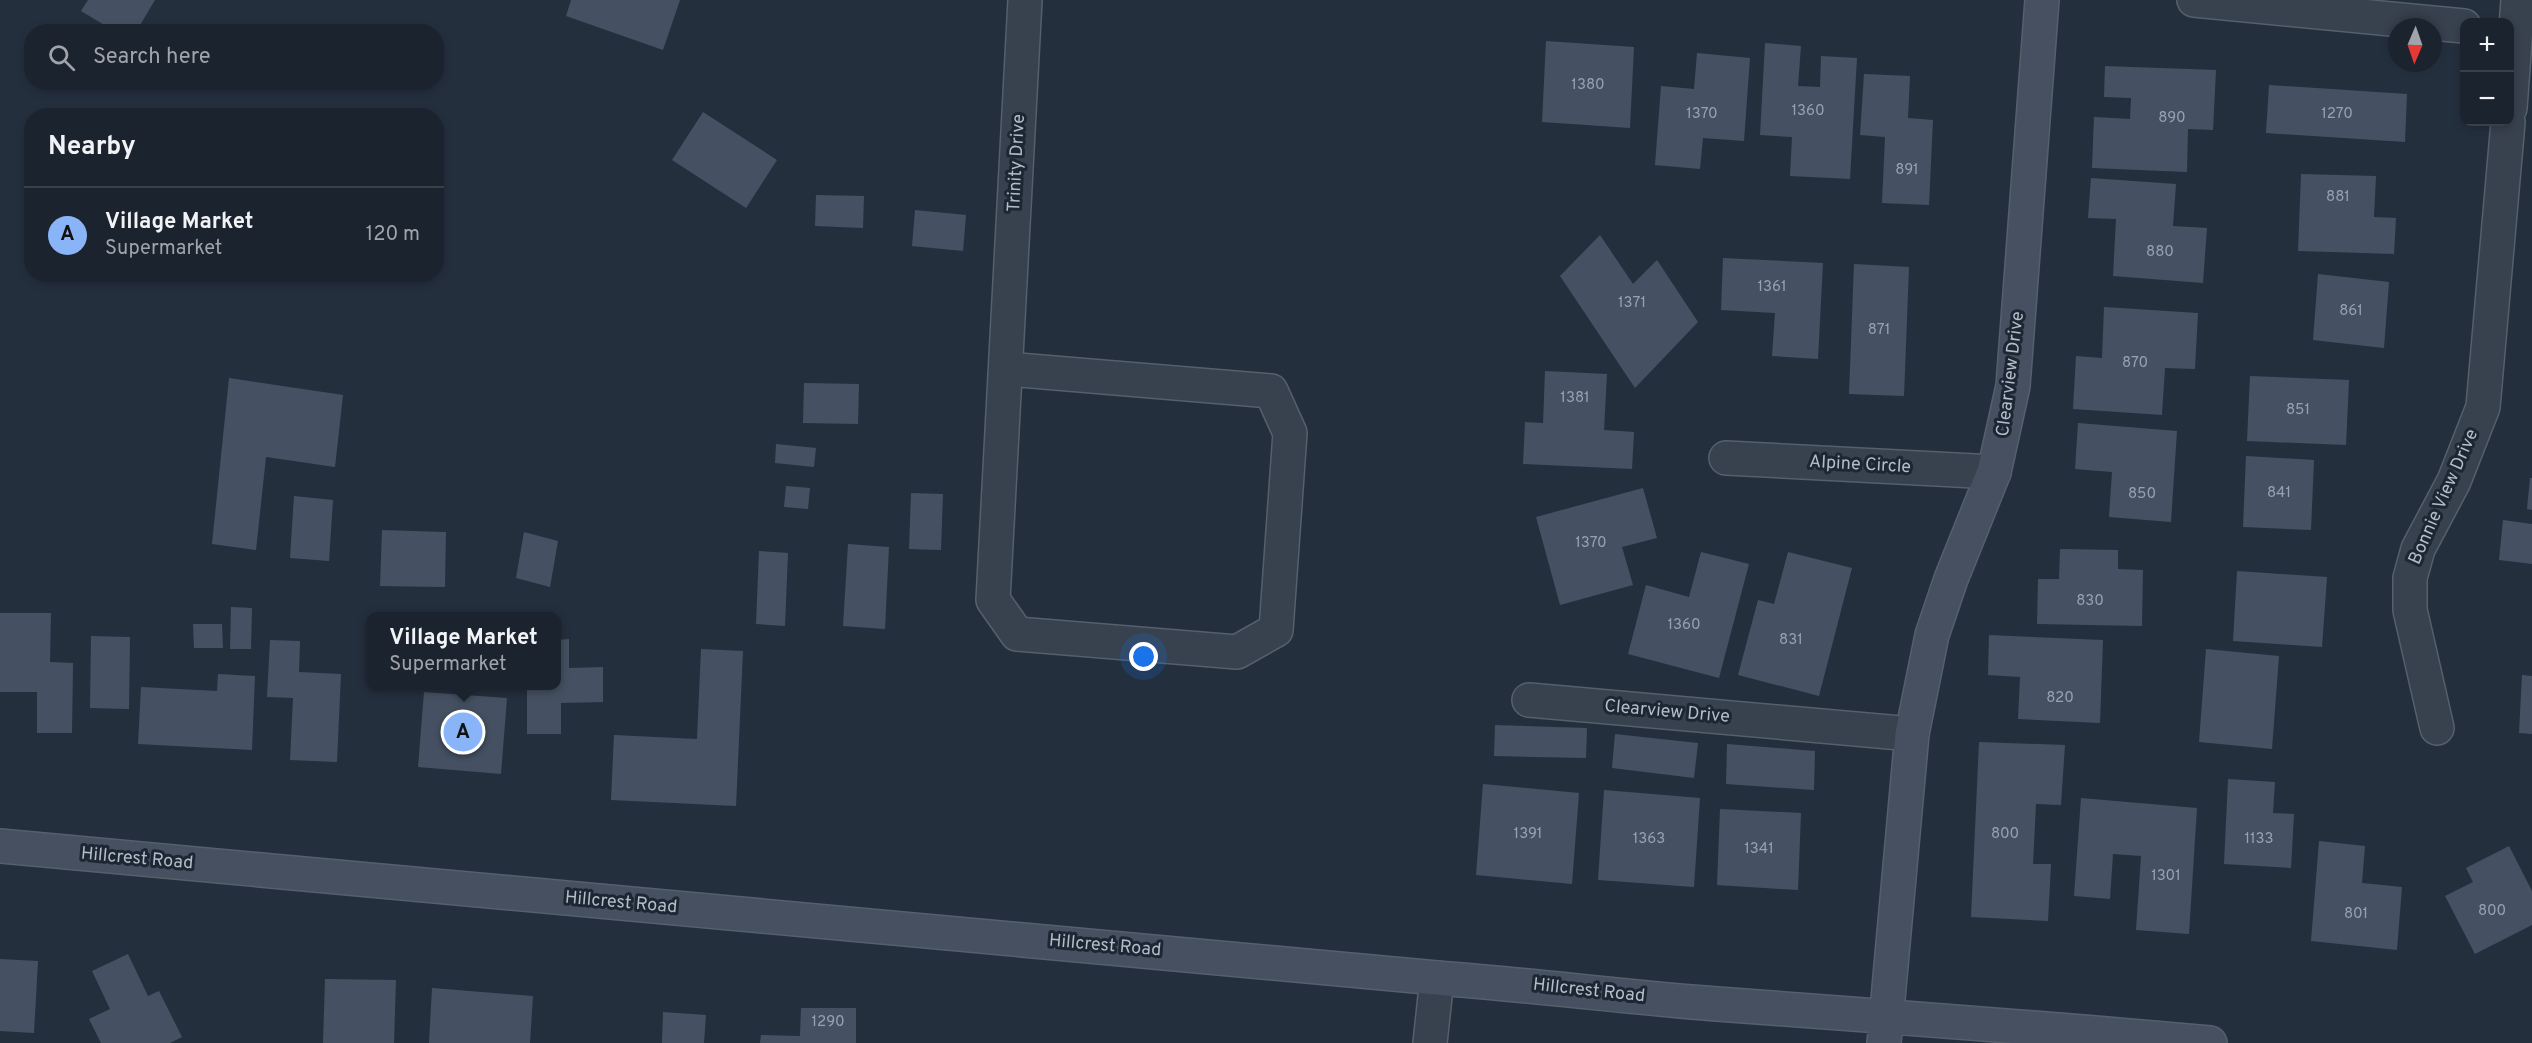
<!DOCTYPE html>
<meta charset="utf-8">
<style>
:root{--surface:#1b232e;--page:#242b36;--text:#f1f3f6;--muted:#a0a4aa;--line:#39404a;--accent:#8ab4f8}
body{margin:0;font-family:Overpass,sans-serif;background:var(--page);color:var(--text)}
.controls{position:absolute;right:18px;top:18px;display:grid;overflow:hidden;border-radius:12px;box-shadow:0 3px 9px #0003}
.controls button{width:54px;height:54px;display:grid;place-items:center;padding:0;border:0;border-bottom:2px solid var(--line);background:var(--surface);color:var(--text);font:30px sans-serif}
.compass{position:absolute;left:2388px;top:18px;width:54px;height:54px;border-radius:50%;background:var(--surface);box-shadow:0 3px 9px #0003;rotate:182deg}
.you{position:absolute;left:1144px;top:657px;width:21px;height:21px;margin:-15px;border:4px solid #fff;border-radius:50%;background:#1a73e8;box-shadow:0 0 0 9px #1a73e833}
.badge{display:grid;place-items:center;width:39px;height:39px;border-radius:50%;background:var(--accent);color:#111;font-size:20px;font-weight:700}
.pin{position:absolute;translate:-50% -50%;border:3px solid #fff;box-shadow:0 2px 6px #0006}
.popup{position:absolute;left:366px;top:612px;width:195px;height:78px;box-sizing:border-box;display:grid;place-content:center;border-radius:12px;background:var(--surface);filter:drop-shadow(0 2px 4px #0005);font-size:20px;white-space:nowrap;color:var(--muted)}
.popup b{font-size:22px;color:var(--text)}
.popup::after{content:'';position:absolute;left:50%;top:100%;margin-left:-12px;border:12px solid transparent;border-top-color:var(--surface)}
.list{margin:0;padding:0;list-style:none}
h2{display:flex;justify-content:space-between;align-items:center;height:78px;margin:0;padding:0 24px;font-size:26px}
h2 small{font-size:20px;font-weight:400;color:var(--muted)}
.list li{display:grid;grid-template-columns:39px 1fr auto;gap:18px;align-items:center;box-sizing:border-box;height:96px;padding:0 24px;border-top:2px solid var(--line)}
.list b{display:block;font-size:22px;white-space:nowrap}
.list p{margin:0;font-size:20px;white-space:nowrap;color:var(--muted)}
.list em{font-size:20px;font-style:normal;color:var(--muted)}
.icon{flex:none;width:33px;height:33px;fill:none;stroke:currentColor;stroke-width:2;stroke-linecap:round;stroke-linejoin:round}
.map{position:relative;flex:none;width:2532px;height:1043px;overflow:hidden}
.search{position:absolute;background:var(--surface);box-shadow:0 3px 9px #0003;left:24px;top:24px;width:420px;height:66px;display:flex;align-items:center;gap:15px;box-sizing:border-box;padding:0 21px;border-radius:24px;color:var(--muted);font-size:22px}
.panel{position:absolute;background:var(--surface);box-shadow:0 3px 9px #0003;left:24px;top:108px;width:420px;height:174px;border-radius:24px}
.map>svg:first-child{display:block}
.building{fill:#455162}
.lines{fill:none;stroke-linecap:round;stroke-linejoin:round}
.street-casing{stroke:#565f6c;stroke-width:36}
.secondary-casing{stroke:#565f6c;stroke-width:36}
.street{stroke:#38414e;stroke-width:33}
.secondary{stroke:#465061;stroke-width:33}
.labels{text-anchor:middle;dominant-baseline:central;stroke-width:6;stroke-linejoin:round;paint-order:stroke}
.number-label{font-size:15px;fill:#98a1af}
.street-label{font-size:18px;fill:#b4bcc9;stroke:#1d2633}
</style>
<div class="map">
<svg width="2532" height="1043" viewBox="0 0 2532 1043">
<rect width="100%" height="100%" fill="#242f3e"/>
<!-- building -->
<path class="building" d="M88,0h67l-19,32h-20l-35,-21z
M571,0h109l-17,50 -97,-34z
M1546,41l88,6 -4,81 -88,-6z
M1765,43l36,3 -3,40 22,1 1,-31 36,2 -7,121 -60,-3 2,-39 -32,-2z
M1697,53l53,5 -6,83 -41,-3 -3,31 -45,-4 6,-79 33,3z
M2105,66l111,4 -3,60 -25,-1 -1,43 -95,-4 2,-51 36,2 1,-21 -27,-1z
M1864,74l46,2 -2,42 25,2 -4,85 -47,-2 3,-66 -25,-2z
M2269,85l138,9 -2,48 -139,-9z
M703,112l74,48 -31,48 -74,-48z
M2301,174l75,2 -2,41 22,1 -2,36 -96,-3z
M2091,178l85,6 -3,42 34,2 -4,55 -90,-7 3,-57 -28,-1z
M816,195l48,1 -1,32 -48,-2z
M915,210l51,5 -3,36 -51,-5z
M1600,235l33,49 24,-24 41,62 -63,66 -75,-112z
M1723,258l100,5 -5,96 -46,-3 3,-43 -54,-3z
M1854,264l55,3 -5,129 -55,-2z
M2318,274l71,8 -5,66 -71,-8z
M2104,307l94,6 -3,56 -30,-1 -3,47 -89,-6 3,-53 26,2z
M1545,371l62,3 -3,56 30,2 -2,37 -109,-5 2,-42 18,1z
M2250,376l99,4 -3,65 -99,-4z
M229,378l114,17 -8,72 -69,-10 -10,93 -44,-6z
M804,383l55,1 -1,40 -55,-1z
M2078,423l99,8 -6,91 -62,-5 3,-45 -37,-3z
M776,444l40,4 -2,19 -39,-4z
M2246,456l68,4 -3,70 -68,-3z
M2530,478h2v32l-5,-1z
M786,486l24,2 -2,21 -24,-2z
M1643,488l14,50 -35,9 11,38 -73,20 -24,-88z
M911,493l32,1 -2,56 -32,-1z
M294,496l39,4 -4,61 -39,-3z
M2503,520l29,4v40l-33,-4z
M382,530l64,2 -1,55 -65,-1z
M524,532l34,9 -8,46 -34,-9z
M848,544l41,3 -4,82 -42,-3z
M2060,549l58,1v19l25,1 -1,56 -105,-2 1,-45h21z
M759,551l29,2 -3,73 -29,-2z
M1701,552l48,12 -30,114 -91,-24 18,-69 43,12z
M1788,552l64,16 -33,128 -81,-21 20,-75 16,4z
M2237,571l90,6 -5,70 -89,-6z
M231,607l21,1 -1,41h-21z
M0,613h51l-1,49 23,1 -1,70h-35v-41h-37z
M193,624h29l1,24h-29z
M1989,635l114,5 -3,83 -82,-4 2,-42 -32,-2z
M91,636l39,1 -1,72 -39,-1z
M569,639v29l34,-1v35l-42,1v31h-34v-48h29v-46z
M270,640l30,1 -1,31 42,2 -4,88 -47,-2 3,-62 -26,-1z
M701,649l42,2 -7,155 -125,-6 3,-65 83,4z
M2206,649l73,7 -7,93 -73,-7z
M218,674l37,2 -3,74 -114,-6 3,-57 76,4z
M2522,675l10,1v58l-13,-1z
M424,692l83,6 -6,76 -83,-7z
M1495,725l92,3 -1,30 -92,-2z
M1615,734l83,9 -4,35 -82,-10z
M1979,742l86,3 -4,60 -25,-1 -3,60h18l-3,57 -77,-4z
M1727,744l88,7 -1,39 -88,-6z
M2228,779l47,3 -2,31 21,1 -3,54 -67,-4z
M1483,784l96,9 -7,91 -96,-9z
M1604,790l96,8 -6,89 -96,-7z
M2081,798l116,10 -8,126 -53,-4 5,-74 -28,-2 -3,45 -36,-3z
M1720,809l81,4 -3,77 -81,-5z
M2319,841l46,5 -3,37 40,4 -5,63 -86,-9z
M2509,846l23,45v34l-57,29 -30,-58 28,-14 -7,-14z
M128,954l20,42 11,-5 23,46 -12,6h-69l-12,-24 21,-10 -18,-38z
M0,959l38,2 -4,72 -34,-2z
M325,979l71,1 -2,63h-71z
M432,988l101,8 -3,47h-101z
M801,1008h55v35h-96l1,-8 39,1z
M663,1012l43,3 -2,28h-42z"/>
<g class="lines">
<defs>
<path id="street" d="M2194,0l270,26
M2510,108l8,-108
M1007,369l264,22 19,42 -14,197 -39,22 -220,-18 -24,-34 32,-600
M1726,458l268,14
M1529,700l383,34
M2437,728l-27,-118v-32l8,-29 36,-68 29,-74 25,-285
M1430,1043l7,-65"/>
<path id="secondary" d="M0,846l1437,132c94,7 187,19 280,26 165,12 328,24 493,39
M1884,1043l28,-309 20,-99 19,-56 43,-107 19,-86 29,-386"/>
</defs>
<!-- street casing -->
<use href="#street" class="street-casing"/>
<!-- secondary casing -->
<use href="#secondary" class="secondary-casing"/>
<!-- street -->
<use href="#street" class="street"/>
<!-- secondary -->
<use href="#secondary" class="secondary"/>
</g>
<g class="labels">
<!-- number labels -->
<g class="number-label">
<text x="1588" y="85">1380</text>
<text x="1808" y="111">1360</text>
<text x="1702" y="114">1370</text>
<text x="2337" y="114">1270</text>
<text x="2172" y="118">890</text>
<text x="1907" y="170">891</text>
<text x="2338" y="197">881</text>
<text x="2160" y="252">880</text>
<text x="1772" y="287">1361</text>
<text x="1632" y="303">1371</text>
<text x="2351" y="311">861</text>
<text x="1879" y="330">871</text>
<text x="2135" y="363">870</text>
<text x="1575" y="398">1381</text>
<text x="2298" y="410">851</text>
<text x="2279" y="493">841</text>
<text x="2142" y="494">850</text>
<text x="1591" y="543">1370</text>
<text x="2090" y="601">830</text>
<text x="1684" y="625">1360</text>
<text x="1791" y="640">831</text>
<text x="2060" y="698">820</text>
<text x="1528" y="834">1391</text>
<text x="2005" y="834">800</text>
<text x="1649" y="839">1363</text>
<text x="2259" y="839">1133</text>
<text x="1759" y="849">1341</text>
<text x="2166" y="876">1301</text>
<text x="2492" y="911">800</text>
<text x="2356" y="914">801</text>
<text x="828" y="1022">1290</text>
</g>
<!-- street labels -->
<g class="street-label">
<text transform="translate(1017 163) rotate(-87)">Trinity Drive</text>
<text transform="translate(2011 374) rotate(-83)">Clearview Drive</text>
<text transform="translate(1860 465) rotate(3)">Alpine Circle</text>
<text transform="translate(2444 497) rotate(-66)">Bonnie View Drive</text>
<text transform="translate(1667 712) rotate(5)">Clearview Drive</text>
<text transform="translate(137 859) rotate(5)">Hillcrest Road</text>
<text transform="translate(621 903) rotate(5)">Hillcrest Road</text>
<text transform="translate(1105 946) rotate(5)">Hillcrest Road</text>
<text transform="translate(1589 991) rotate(6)">Hillcrest Road</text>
</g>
</g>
</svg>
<div class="controls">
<button>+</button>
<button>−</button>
</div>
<svg class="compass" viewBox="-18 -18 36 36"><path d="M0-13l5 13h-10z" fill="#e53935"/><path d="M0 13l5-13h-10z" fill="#a0a4aa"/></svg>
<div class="you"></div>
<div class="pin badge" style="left:463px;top:732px">A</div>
<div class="popup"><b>Village Market</b>Supermarket</div>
<div class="search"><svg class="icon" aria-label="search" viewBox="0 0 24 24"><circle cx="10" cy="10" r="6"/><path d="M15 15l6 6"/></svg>Search here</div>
<section class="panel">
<h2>Nearby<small></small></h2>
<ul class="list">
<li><span class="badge">A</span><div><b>Village Market</b><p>Supermarket</p></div><em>120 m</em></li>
</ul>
</section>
</div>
